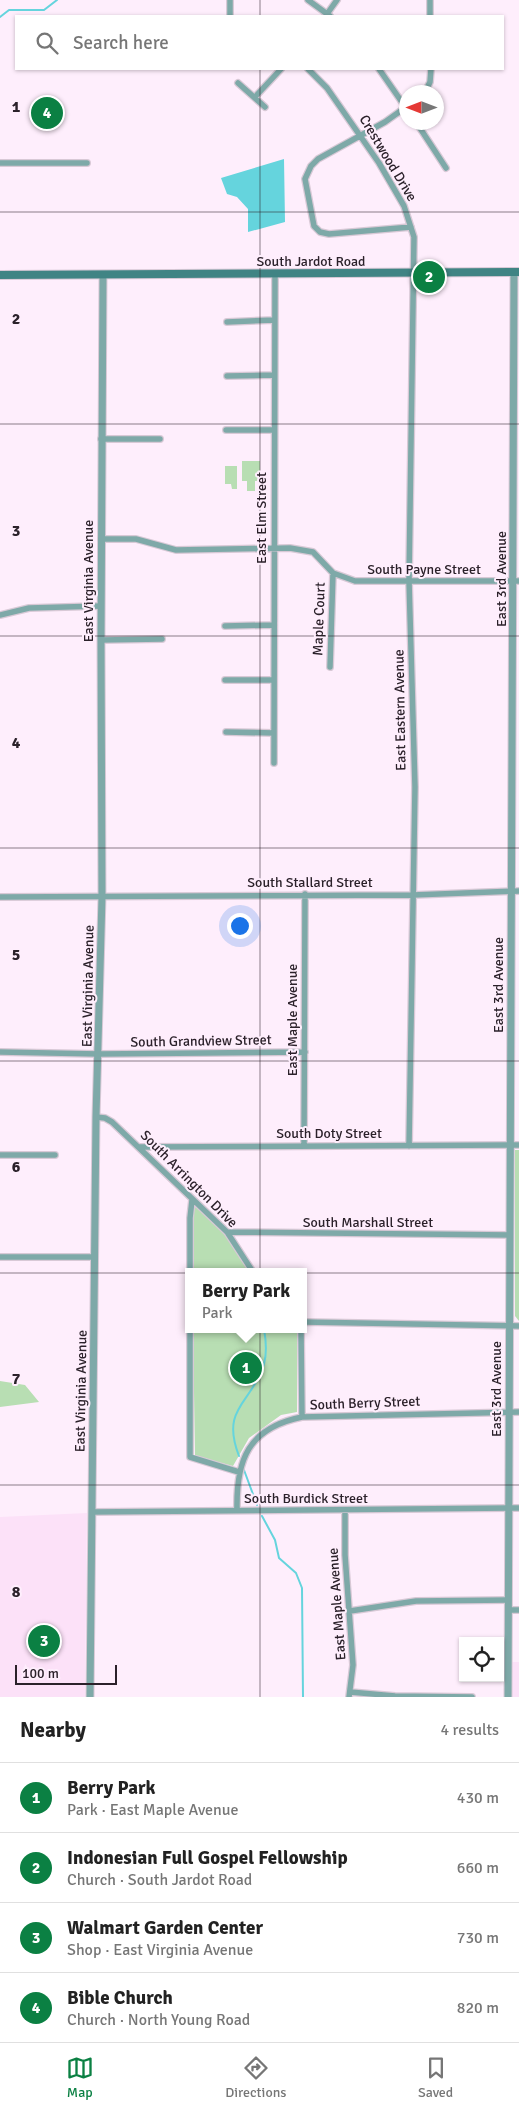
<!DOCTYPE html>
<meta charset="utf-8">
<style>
:root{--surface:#fff;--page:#f2f2f2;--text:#222;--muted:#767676;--line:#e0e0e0;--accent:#0b8043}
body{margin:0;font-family:Signika,sans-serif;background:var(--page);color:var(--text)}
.controls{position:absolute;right:15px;bottom:15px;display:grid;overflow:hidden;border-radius:0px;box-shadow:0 1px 4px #0004}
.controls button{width:45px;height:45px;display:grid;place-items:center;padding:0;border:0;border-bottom:1px solid var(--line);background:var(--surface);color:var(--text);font:25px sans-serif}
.compass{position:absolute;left:399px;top:85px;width:45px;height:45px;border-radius:50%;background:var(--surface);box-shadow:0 1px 4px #0004;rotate:270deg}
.scale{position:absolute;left:15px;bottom:12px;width:102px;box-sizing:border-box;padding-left:5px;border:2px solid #2b212a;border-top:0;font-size:14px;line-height:18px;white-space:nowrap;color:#2b212a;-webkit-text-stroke:4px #feeefc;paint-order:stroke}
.you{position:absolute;left:239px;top:925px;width:18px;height:18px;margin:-12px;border:4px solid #fff;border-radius:50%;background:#1a73e8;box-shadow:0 0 0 8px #1a73e833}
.badge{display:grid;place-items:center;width:32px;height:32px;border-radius:50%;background:var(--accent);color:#fff;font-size:16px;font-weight:700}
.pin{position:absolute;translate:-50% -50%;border:2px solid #fff;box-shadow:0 1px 5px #0006}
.popup{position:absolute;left:185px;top:1268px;width:122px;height:65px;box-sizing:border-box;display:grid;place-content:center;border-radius:0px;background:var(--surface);filter:drop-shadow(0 1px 4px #0005);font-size:16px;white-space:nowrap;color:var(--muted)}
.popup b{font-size:19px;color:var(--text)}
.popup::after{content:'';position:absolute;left:50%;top:100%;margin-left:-10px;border:10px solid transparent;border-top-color:var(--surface)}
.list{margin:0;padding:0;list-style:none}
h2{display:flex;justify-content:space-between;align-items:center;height:65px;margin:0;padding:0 20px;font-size:21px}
h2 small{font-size:16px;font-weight:400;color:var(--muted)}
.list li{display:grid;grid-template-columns:32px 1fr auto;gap:15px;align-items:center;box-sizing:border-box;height:70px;padding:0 20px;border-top:1px solid var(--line)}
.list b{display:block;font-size:19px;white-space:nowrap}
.list p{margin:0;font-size:16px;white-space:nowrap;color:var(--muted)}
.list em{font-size:16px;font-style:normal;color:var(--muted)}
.icon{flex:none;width:28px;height:28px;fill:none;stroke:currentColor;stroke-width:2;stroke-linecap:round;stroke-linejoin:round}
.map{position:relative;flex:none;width:519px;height:1697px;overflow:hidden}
.search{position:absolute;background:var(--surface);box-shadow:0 1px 4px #0004;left:15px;right:15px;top:15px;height:55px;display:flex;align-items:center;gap:12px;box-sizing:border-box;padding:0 18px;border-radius:0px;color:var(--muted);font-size:19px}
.sheet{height:345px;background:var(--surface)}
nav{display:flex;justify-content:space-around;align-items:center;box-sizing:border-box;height:70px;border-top:1px solid var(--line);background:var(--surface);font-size:14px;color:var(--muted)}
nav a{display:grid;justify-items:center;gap:2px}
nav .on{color:var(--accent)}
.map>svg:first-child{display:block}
.built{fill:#fce1f8}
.green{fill:#b8deb3}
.water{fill:#65d4dd}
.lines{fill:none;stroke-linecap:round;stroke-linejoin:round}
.stream{stroke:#65d4dd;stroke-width:2}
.minor-casing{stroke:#d8c9d6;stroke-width:8}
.tertiary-casing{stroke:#d8c9d6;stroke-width:9}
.secondary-casing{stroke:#d8c9d6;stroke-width:10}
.minor{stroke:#7ea9a8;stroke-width:5.5}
.tertiary{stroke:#7ea9a8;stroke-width:7}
.secondary{stroke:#408484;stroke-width:8}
.grid{fill:none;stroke:#2b212a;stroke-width:1;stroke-opacity:0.55}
.labels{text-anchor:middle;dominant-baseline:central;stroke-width:4;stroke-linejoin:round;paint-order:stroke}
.street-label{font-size:14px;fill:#2b212a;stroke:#feeefc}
.grid-label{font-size:16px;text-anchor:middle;font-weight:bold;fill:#2b212a;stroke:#feeefc;stroke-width:4;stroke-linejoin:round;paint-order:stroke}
</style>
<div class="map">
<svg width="519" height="1697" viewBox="0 0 519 1697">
<rect width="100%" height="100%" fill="#feeefc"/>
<!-- built -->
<path class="built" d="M87,1513l-2,184h-85v-180z
M512,1662h7v35h-7z"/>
<!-- green -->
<path class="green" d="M242,461h18v20h-5v10h-8v-10h-5z
M225,466h12v23h-5l-1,-5h-6z
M515,1150h4v171l-4,-5z
M195,1203l30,31 25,38h-58v-54z
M193,1329h104v83l-16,3 -32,23 -16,28 -38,-10z
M0,1381l25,4 14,17 -39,5z"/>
<!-- water -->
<path class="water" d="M284,159l1,63 -37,10v-23l-11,-12 -10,-3 -6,-16z"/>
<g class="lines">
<!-- stream -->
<path class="stream" d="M0,17l9,-7h35l13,-10
M239,1456c-19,-49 13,-52 25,-92 3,-11 2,-24 0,-35
M244,1470l13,35
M262,1516l13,24 4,18 17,15 6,15 1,109"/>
<defs>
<path id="minor" d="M230,0v16
M308,0l22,16
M430,0v16
M327,14l10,-14
M308,69l19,19 52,75 25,43 10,31 -5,344 6,206 -6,359
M379,69l27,39
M238,83l27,24
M425,92l5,-10 1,-13
M255,97l26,-28
M406,107l-21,15 -67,37 -7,7 -6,13 9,47 6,6 9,2 82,-7
M416,122l30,46
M0,163h87
M227,322l47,-2
M227,376l47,-1
M226,430h48
M101,439h59
M101,539h35l40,11 114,-2 23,4 20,21 22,8h164
M0,615l29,-7 72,-2
M225,626l49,-1
M101,640l61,-1
M330,667l3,-94
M225,680h49
M226,732l48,1
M274,763l1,-489
M0,897l413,-2 106,-4
M0,1052l99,2 206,-2
M96,1117l9,1 7,4 115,110 26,40
M304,1146l1,-252
M139,1147l380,-2
M0,1155h55
M227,1232l283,3
M0,1257h95
M190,1272v-54l2,-18
M304,1322l215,4
M190,1329v128l49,15
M301,1329l1,88
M237,1510c-1,-50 11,-82 65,-93l217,-5
M345,1510v45l8,110 -4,32
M92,1512l427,-4
M508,1610h11
M350,1611l66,-10 92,-1
M350,1692l45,4 77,1"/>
<path id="tertiary" d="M90,1697l6,-580 6,-220 -1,-257 2,-365
M508,1697l6,-1425"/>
<path id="secondary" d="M0,275l519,-3"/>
</defs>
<!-- minor casing -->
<use href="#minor" class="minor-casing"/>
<!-- tertiary casing -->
<use href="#tertiary" class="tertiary-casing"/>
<!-- secondary casing -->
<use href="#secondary" class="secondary-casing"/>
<!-- minor -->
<use href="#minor" class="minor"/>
<!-- tertiary -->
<use href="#tertiary" class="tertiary"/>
<!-- secondary -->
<use href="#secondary" class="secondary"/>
</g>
<!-- grid -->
<path class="grid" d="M260,0v16M260,69v1628M0,212h519M0,424h519M0,636h519M0,848h519M0,1061h519M0,1273h519M0,1485h519"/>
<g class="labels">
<!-- street labels -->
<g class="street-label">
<text transform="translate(388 158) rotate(59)">Crestwood Drive</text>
<text x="311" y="261">South Jardot Road</text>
<text transform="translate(261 518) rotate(-90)">East Elm Street</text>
<text x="424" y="569">South Payne Street</text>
<text transform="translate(501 579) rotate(-90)">East 3rd Avenue</text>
<text transform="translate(88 581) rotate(-90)">East Virginia Avenue</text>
<text transform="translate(319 619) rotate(-88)">Maple Court</text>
<text transform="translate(400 710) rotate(-91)">East Eastern Avenue</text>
<text x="310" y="882">South Stallard Street</text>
<text transform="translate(498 985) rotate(-90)">East 3rd Avenue</text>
<text transform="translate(88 986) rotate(-89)">East Virginia Avenue</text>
<text transform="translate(292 1020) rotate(-90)">East Maple Avenue</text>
<text transform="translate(201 1041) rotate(-1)">South Grandview Street</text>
<text x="329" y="1133">South Doty Street</text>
<text transform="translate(189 1179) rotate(45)">South Arrington Drive</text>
<text x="368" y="1222">South Marshall Street</text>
<text transform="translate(496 1389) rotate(-90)">East 3rd Avenue</text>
<text transform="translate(81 1391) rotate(-89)">East Virginia Avenue</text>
<text transform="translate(365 1403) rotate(-2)">South Berry Street</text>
<text x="306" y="1498">South Burdick Street</text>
<text transform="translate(337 1604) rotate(-94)">East Maple Avenue</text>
</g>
</g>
<g class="grid-label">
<text x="16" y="112">1</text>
<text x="16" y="324">2</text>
<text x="16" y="536">3</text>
<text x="16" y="748">4</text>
<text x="16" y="960">5</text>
<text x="16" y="1172">6</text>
<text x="16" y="1384">7</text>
<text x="16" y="1597">8</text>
</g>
</svg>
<div class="controls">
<button><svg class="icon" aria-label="locate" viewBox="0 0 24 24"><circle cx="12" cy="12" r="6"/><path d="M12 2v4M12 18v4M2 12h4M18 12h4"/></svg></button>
</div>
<svg class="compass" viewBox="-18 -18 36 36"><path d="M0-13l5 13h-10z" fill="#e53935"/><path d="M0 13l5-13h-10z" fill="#767676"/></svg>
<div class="scale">100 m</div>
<div class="you"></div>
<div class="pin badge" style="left:246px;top:1368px">1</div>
<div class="popup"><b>Berry Park</b>Park</div>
<div class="pin badge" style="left:429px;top:277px">2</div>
<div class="pin badge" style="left:44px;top:1641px">3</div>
<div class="pin badge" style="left:47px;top:113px">4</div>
<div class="search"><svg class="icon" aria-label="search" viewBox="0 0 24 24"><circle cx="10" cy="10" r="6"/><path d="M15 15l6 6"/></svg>Search here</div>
</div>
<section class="sheet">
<h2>Nearby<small>4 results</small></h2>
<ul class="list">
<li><span class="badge">1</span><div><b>Berry Park</b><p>Park · East Maple Avenue</p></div><em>430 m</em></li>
<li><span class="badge">2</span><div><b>Indonesian Full Gospel Fellowship</b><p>Church · South Jardot Road</p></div><em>660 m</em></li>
<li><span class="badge">3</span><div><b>Walmart Garden Center</b><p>Shop · East Virginia Avenue</p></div><em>730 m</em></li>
<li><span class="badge">4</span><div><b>Bible Church</b><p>Church · North Young Road</p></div><em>820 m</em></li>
</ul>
</section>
<nav>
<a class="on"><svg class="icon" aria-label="map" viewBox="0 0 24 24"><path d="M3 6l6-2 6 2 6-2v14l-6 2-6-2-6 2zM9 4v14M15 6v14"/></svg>Map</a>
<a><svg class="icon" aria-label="directions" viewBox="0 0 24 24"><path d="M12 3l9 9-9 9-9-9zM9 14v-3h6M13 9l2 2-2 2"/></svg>Directions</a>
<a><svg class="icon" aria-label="saved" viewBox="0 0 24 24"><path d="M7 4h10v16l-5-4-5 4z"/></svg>Saved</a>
</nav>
